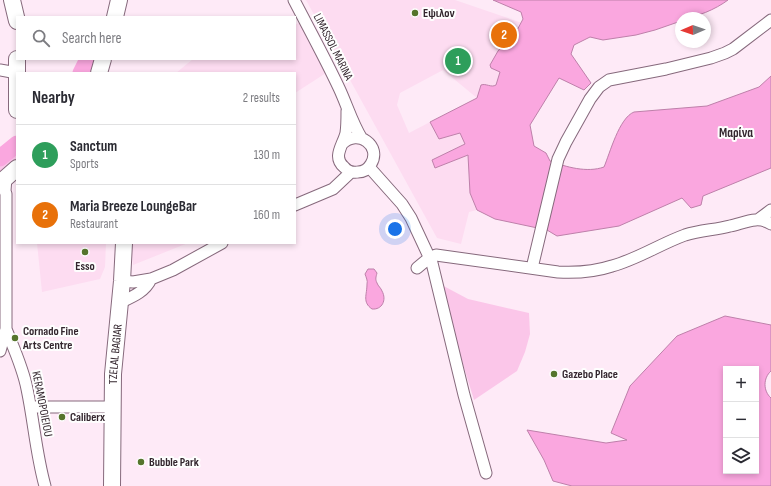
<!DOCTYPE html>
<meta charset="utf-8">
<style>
:root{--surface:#fff;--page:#f2f2f3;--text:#2b2b33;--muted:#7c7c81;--line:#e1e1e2;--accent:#55752c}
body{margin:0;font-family:"Sofia Sans Condensed",sans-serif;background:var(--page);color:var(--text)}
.controls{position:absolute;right:12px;bottom:12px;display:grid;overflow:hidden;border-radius:0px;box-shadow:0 2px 6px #0003}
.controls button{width:36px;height:36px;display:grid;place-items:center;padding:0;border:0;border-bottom:1px solid var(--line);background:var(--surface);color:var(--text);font:20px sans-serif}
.compass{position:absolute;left:675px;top:12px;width:36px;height:36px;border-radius:50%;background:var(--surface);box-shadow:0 2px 6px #0003;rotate:268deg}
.you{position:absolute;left:395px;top:229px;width:14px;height:14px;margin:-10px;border:3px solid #fff;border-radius:50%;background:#1a73e8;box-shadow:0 0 0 6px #1a73e833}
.badge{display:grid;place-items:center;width:26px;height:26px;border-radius:50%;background:var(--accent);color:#fff;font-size:13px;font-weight:700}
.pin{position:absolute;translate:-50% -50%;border:2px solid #fff;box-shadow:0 1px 4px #0006}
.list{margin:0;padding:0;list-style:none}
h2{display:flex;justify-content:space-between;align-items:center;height:52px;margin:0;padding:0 16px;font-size:17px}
h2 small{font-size:13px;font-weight:400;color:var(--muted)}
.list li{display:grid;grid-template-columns:26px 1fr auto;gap:12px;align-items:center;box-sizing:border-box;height:60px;padding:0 16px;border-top:1px solid var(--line)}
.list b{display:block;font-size:15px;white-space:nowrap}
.list p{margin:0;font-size:13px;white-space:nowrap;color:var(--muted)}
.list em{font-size:13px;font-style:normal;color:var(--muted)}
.icon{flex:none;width:22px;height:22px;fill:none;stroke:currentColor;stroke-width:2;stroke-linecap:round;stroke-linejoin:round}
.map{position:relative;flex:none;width:771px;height:486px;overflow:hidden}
.search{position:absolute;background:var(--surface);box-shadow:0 2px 6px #0003;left:16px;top:16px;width:280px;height:44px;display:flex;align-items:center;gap:10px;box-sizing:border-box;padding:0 14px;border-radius:0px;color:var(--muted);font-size:15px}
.panel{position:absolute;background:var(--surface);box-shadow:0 2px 6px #0003;left:16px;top:72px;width:280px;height:172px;border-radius:0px}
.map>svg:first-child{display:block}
.built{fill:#fddcf1}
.green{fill:#fbc6e9}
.water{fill:#faa7df;stroke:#be80aa;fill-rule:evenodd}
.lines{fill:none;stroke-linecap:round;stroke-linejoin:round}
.river{stroke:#faa7df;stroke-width:17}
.street-casing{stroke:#86697c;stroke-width:13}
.secondary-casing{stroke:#86697c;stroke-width:18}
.street{stroke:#fff;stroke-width:11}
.secondary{stroke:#fff;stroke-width:16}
.poi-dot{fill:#55752c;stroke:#fefefe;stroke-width:1.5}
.labels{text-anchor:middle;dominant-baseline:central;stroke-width:4;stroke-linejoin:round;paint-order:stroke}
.poi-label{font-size:12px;font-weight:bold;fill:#33262e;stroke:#fefefe;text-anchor:start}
.street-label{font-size:12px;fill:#33262e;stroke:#fefefe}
.neighbourhood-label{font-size:13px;font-weight:bold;fill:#33262e;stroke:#fefefe}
</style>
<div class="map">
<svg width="771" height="486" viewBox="0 0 771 486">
<rect width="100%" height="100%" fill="#feeaf7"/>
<!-- built -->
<path class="built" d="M306,0h149l73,25 -32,60 -5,1 -7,-2 -7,14 -34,-28 -43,23 -3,12 12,28 21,-11 9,17 21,-6 5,11 -33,16 3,8 33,-13 2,38 7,17 -8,2 -8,32 -24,-6z
M300,22l26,51 -31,20v-20h-119l17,-14h102v-34z
M37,243h69l-1,24 -5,12 -58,13z
M131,243h57l-55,22z"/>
<!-- green -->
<path class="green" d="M17,136v27l-17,15v-31z
M438,283l30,16 61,14 1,21 -5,18 -8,19 -43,29z"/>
<!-- water -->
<path class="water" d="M493,0h235c-12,9 -32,18 -47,18v3l-26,9 -19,5 -33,5 -13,-3 -16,8 -3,9 20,29 -7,7 -25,-12 -29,47 4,21 12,7 4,8c16,6 37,12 54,6 6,-14 15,-49 30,-55l73,-6 52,-19 12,-11v92l-68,28 -2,9 -10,3 -9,-10 -63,28 -62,10 -10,-6 -52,-11 -18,-9 -7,-17 -2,-38 -33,13 -3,-8 33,-16 -5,-11 -21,6 -9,-17 47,-24 4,-13c5,-2 10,3 15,0l4,-13 -9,-4 -1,-3 8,-14 10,-12 7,-5 8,-15 -2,-7z
M368,269h6l3,4c-1,4 -2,6 0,10 1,3 4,5 5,8 5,9 0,19 -10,18 -10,-7 -5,-14 -5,-25 1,-3 -1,-7 -2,-10z
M725,316l46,9v46c-8,7 -8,20 0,27v88h-199l-19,-5 -9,-21 -17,-30 79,13 21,-3 -16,-7 19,-47 47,-50zM726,369h30v102h-30z"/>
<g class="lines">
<!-- river -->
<path class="river" d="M81,73l7,-14
M0,158l17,-14"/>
<defs>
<path id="street" d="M294,0c15,29 31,58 45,88 8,17 13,35 23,51
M0,70l17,3
M342,144c16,-16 40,2 29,20 -3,5 -8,8 -13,8 -5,1 -11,-1 -14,-5 -12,-10 -1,-22 2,-34 1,-7 1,-14 1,-22
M369,167l33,37 9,14 21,45 32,132 22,78
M295,205l38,-16 18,-17
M759,219l12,-9
M417,268l12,-10 7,-3 122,17c19,1 36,0 54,-6 26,-7 48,-22 73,-31 15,-5 30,-5 45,-9 14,-3 28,-11 41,-2
M532,268l26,-109 8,-17 24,-43 9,-12 10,-7 57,-11 45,-11 14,-5 8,-4 38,-29
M122,281l11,1 18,-3 22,-9 49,-27
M119,303c13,-6 26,-11 32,-24
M6,329c8,20 17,39 21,60 7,33 9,65 18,97
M0,351l6,-22v-135l-1,-3 1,-14
M31,407h82"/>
<g id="secondary">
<path d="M12,0l5,21"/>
<path d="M115,17l4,-17"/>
<path d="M99,73l4,-14"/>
<path d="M17,110v-51"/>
<path d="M0,183l17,-15"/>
<path id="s1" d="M112,486l1,-112 9,-93 2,-38"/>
</g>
</defs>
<!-- street casing -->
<use href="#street" class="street-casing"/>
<!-- secondary casing -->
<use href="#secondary" class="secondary-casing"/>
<!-- street -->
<use href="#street" class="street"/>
<!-- secondary -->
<use href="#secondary" class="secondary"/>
</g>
<!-- markers -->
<g class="poi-dot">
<circle cx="415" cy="13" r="4"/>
<circle cx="85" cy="252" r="4"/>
<circle cx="15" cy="338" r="4"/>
<circle cx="554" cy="374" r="4"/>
<circle cx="62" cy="417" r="4"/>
<circle cx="141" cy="462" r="4"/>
</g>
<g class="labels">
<!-- poi labels -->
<g class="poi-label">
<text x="423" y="13">Εψιλον</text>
<text x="85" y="266" text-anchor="middle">Esso</text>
<text x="23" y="331">Cornado Fine<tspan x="23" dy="14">Arts Centre</tspan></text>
<text x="562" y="374">Gazebo Place</text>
<text x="70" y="417">Caliberx</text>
<text x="149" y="462">Bubble Park</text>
</g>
<!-- street labels -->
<g class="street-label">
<text transform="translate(333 47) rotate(63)">LIMASSOL MARINA</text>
<text stroke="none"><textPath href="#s1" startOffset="132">TZELAL BAGIAR</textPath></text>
<text transform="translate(42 404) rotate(79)">KERAMOPOIEIOU</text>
</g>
<!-- neighbourhood labels -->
<g class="neighbourhood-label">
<text x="736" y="133">Μαρίνα</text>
</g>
</g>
</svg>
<div class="controls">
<button>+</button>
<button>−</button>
<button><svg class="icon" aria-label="layers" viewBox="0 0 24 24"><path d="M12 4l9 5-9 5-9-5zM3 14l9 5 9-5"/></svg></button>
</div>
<svg class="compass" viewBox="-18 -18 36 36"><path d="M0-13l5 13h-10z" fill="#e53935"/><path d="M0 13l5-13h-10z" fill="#7c7c81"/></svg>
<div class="you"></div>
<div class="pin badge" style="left:458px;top:61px;background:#2e9e5b">1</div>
<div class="pin badge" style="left:504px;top:35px;background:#e8710a">2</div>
<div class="search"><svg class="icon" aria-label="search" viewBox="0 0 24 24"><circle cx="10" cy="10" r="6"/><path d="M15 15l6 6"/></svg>Search here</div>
<section class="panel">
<h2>Nearby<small>2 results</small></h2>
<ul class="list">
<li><span class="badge" style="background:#2e9e5b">1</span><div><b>Sanctum</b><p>Sports</p></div><em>130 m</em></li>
<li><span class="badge" style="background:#e8710a">2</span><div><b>Maria Breeze LoungeBar</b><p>Restaurant</p></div><em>160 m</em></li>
</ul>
</section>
</div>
